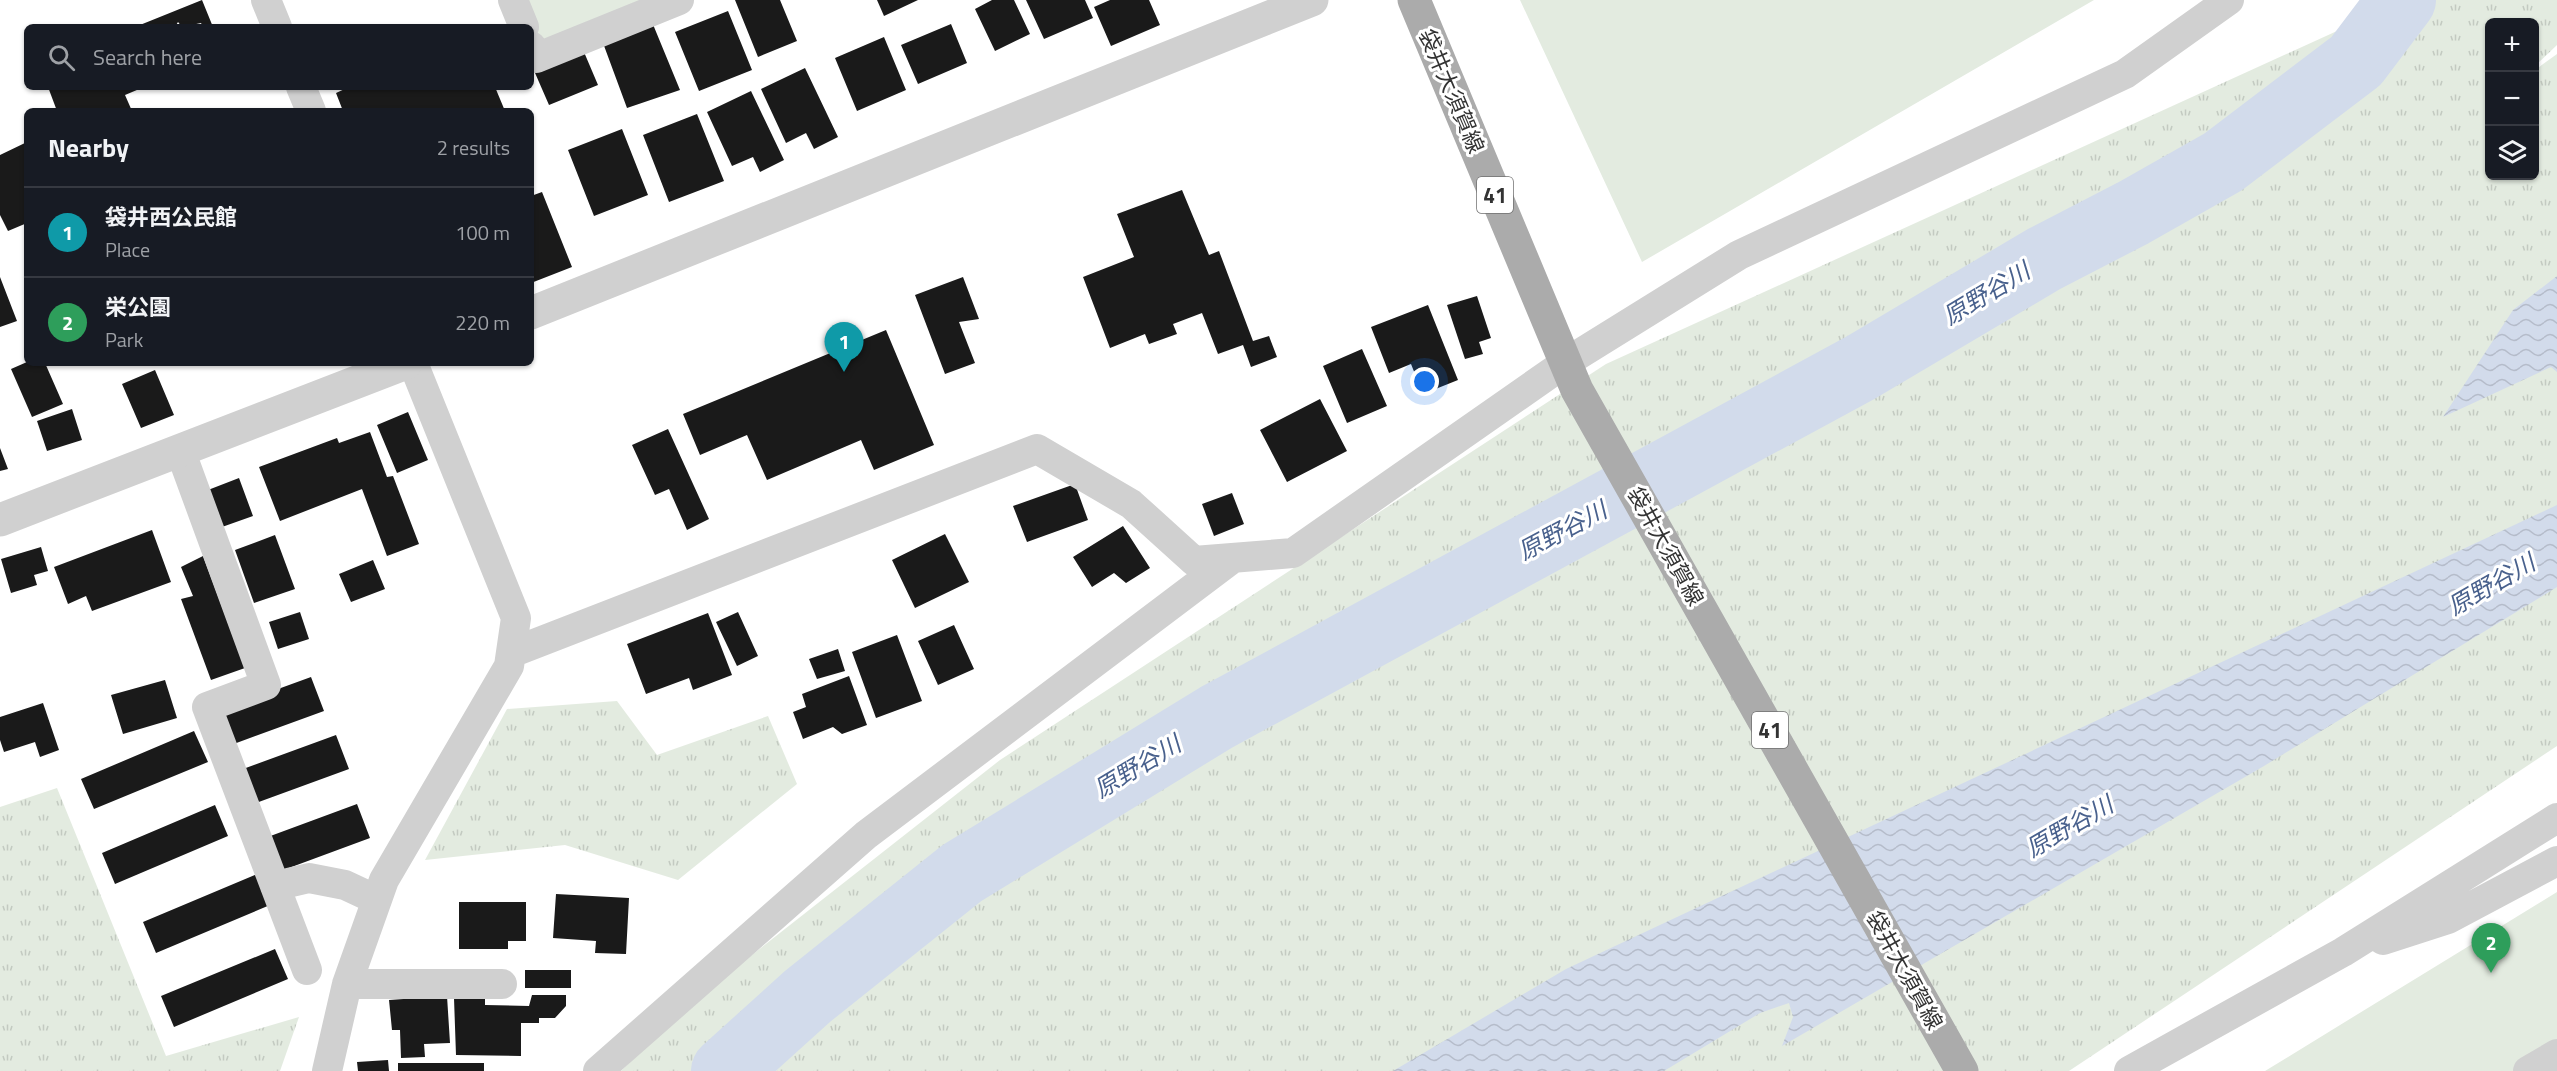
<!DOCTYPE html>
<meta charset="utf-8">
<style>
:root{--surface:#171b24;--page:#242831;--text:#f1f3f6;--muted:#9ea1a6;--line:#363941;--accent:#d3644c}
body{margin:0;font-family:"Titillium Web","Noto Sans JP",sans-serif;background:var(--page);color:var(--text)}
.controls{position:absolute;right:18px;top:18px;display:grid;overflow:hidden;border-radius:9px;box-shadow:0 2px 4px #0004}
.controls button{width:54px;height:54px;display:grid;place-items:center;padding:0;border:0;border-bottom:2px solid var(--line);background:var(--surface);color:var(--text);font:30px sans-serif}
.you{position:absolute;left:1425px;top:382px;width:21px;height:21px;margin:-15px;border:4px solid #fff;border-radius:50%;background:#1a73e8;box-shadow:0 0 0 9px #1a73e833}
.badge{display:grid;place-items:center;width:39px;height:39px;border-radius:50%;background:var(--accent);color:#fff;font-size:20px;font-weight:700}
.pin{position:absolute;translate:-50% -50px;filter:drop-shadow(0 2px 3px #0008)}
.pin::after{content:'';position:absolute;top:32px;width:21px;height:18px;background:inherit;clip-path:polygon(0 0,100% 0,50% 100%)}
.list{margin:0;padding:0;list-style:none}
h2{display:flex;justify-content:space-between;align-items:center;height:78px;margin:0;padding:0 24px;font-size:26px}
h2 small{font-size:20px;font-weight:400;color:var(--muted)}
.list li{display:grid;grid-template-columns:39px 1fr auto;gap:18px;align-items:center;box-sizing:border-box;height:90px;padding:0 24px;border-top:2px solid var(--line)}
.list b{display:block;font-size:22px;white-space:nowrap}
.list p{margin:0;font-size:20px;white-space:nowrap;color:var(--muted)}
.list em{font-size:20px;font-style:normal;color:var(--muted)}
.icon{flex:none;width:33px;height:33px;fill:none;stroke:currentColor;stroke-width:2;stroke-linecap:round;stroke-linejoin:round}
.map{position:relative;flex:none;width:2557px;height:1071px;overflow:hidden}
.search{position:absolute;background:var(--surface);box-shadow:0 2px 4px #0004;left:24px;top:24px;width:510px;height:66px;display:flex;align-items:center;gap:15px;box-sizing:border-box;padding:0 21px;border-radius:9px;color:var(--muted);font-size:22px}
.panel{position:absolute;background:var(--surface);box-shadow:0 2px 4px #0004;left:24px;top:108px;width:510px;height:258px;border-radius:9px}
.map>svg:first-child{display:block}
.grass{fill:url(#grass-tufts)}
.park{fill:#e3ebe0}
.water{fill:url(#water-waves)}
.lines{fill:none;stroke-linecap:round;stroke-linejoin:round}
.river{stroke:#d2dbeb;stroke-width:68}
.building{fill:#1a1a1a}
.minor{stroke:#d0d0d0;stroke-width:30}
.tertiary{stroke:#d0d0d0;stroke-width:33}
.primary{stroke:#ababab;stroke-width:33}
.labels{text-anchor:middle;dominant-baseline:central;stroke-width:6;stroke-linejoin:round;paint-order:stroke}
.shield{fill:#fff;stroke:#707070;stroke-width:1.5}
.shield-label{font-size:21px;font-weight:bold;fill:#333}
.street-label{font-size:22px;fill:#333;stroke:#fff}
.water-label{font-size:24px;font-style:italic;fill:#49618d;stroke:#fff}
</style>
<div class="map">
<svg width="2557" height="1071" viewBox="0 0 2557 1071">
<defs>
<pattern id="grass-tufts" width="24" height="20" patternUnits="userSpaceOnUse" patternTransform="scale(1.5)"><rect width="24" height="20" fill="#e3ebe0"/><path d="M3 7l-1-3M5 7V3M7 7l1-3M15 17l-1-3M17 17v-4M19 17l1-3" fill="none" stroke="#c3cac1"/></pattern>
<pattern id="water-waves" width="16" height="10" patternUnits="userSpaceOnUse" patternTransform="scale(1.5)"><rect width="16" height="10" fill="#d2dbeb"/><path d="M0 5q4-4 8 0t8 0" fill="none" stroke="#b5bcca"/></pattern>
</defs>
<rect width="100%" height="100%" fill="#fff"/>
<!-- grass -->
<path class="grass" d="M2405,0h152v45l-22,21 -1,-44h-44v154h44l1,-106 22,-16v692l-488,325h-1448l62,-62 317,-249 606,-396z
M617,701l40,54 111,-39 29,68 -119,96 -113,-35 -140,15 82,-151z
M57,788l109,268 133,-39 -19,54h-280v-264z"/>
<!-- park -->
<path class="park" d="M521,0h126l-111,43z
M1520,0h574l-452,262z
M2557,892v162l-29,17h-263z"/>
<!-- water -->
<path class="water" d="M2557,276v96l-6,-5 -108,50 70,-107z
M2557,505v82l-293,179 -482,280 11,-29 -4,-14 -29,10 -96,58h-271l173,-102z"/>
<g class="lines">
<!-- river -->
<path class="river" d="M725,1071l83,-75 154,-123 255,-156 643,-349 184,-109 89,-46 90,-51 133,-101 46,-61"/>
</g>
<!-- building -->
<path class="building" d="M202,0l11,27h-10l-2,-4 -19,4 -4,-5 -3,5h-40z
M735,0h45l17,41 -39,16z
M877,0h41l-34,16z
M992,0h22l16,34 -35,17 -20,-42z
M1026,0h59l8,18 -49,21z
M1110,0h39l11,25 -49,21 -17,-39z
M728,11l24,59 -53,21 -24,-59z
M652,22l28,68 -53,18 -24,-65z
M951,24l16,39 -49,21 -17,-39z
M884,37l22,53 -49,21 -22,-53z
M581,45l17,40 -49,20 -17,-39z
M805,68l33,69 -24,12 -8,-16 -20,10 -25,-54z
M48,87h96l-19,8 7,16h-75z
M349,87h146l10,24h-162l-7,-18z
M751,91l33,69 -24,12 -7,-15 -21,9 -25,-54z
M697,114l27,67 -55,21 -26,-67z
M622,129l26,66 -54,21 -26,-66z
M27,142v81l-19,8 -8,-16v-60z
M1182,190l27,65 10,-4 34,90 16,-5 8,21 -26,10 -8,-22 -25,9 -16,-41 -29,11 4,10 -28,10 -4,-10 -35,14 -27,-71 51,-20 -17,-43z
M542,192l30,75 -41,16v-87z
M0,277l17,44 -17,6z
M963,277l16,42 -20,3 16,41 -30,11 -30,-79z
M1477,296l14,42 -12,4 4,12 -18,5 -18,-54z
M1428,305l30,75 -35,14 -12,-30 -22,9 -18,-46z
M886,330l48,115 -60,25 -13,-30 -94,40 -20,-45 -47,20 -17,-41z
M1362,349l25,57 -40,17 -24,-57z
M27,362l18,1 18,41 -31,13 -21,-48z
M155,370l19,45 -33,13 -19,-44z
M1320,399l27,52 -60,31 -27,-52z
M72,409l10,31 -35,11 -10,-30z
M408,412l20,48 -31,13 -20,-48z
M668,429l41,90 -22,11 -18,-41 -14,6 -23,-50z
M370,432l17,45 6,-1 26,68 -32,12 -25,-67 -82,32 -21,-54 78,-29 2,5z
M0,448l8,21 -8,2z
M239,478l14,38 -31,11 -14,-37z
M1075,484l13,36 -61,22 -14,-36z
M1232,493l12,31 -30,12 -12,-32z
M1123,526l27,42 -24,15 -12,-10 -22,14 -19,-30z
M152,530l19,52 -79,29 -6,-15 -18,8 -14,-37z
M945,534l24,48 -54,26 -23,-48z
M275,535l20,54 -41,14 -19,-53z
M41,547l7,24 -14,4 3,10 -26,8 -10,-34z
M203,556l42,112 -34,12 -30,-81 12,-3 -12,-29z
M373,560l12,29 -34,13 -12,-28z
M300,612l9,27 -31,10 -9,-27z
M738,612l20,44 -21,10 -21,-44z
M708,613l24,62 -39,15 -4,-12 -43,16 -19,-50z
M954,625l20,44 -36,16 -20,-44z
M897,635l25,66 -46,17 -24,-66z
M838,649l7,22 -28,8 -8,-20z
M849,676l18,49 -25,9 -9,-7 -30,12 -10,-27 13,-5 -4,-13z
M311,677l13,34 -93,34 -13,-34z
M165,680l12,38 -54,16 -12,-39z
M43,703l16,47 -19,7 -5,-15 -31,10 -4,-12v-23z
M194,731l14,31 -114,47 -13,-30z
M336,735l13,34 -93,34 -13,-34z
M357,804l13,34 -92,34 -13,-34z
M215,805l13,31 -113,48 -13,-31z
M257,874l13,31 -114,48 -13,-31z
M556,894l73,4 -3,56 -31,-1 1,-12 -43,-3z
M459,902h67v39h-18v8h-49z
M275,949l13,30 -114,48 -13,-31z
M525,970h46v18h-46z
M532,995h34v11l-11,12h-16v5h-18v33l-65,-1 -2,-57h31v7l44,1z
M447,996l3,47 -26,1 1,13 -24,1 -1,-28h-8l-3,-30z
M388,1060l1,11h-31l-1,-9z
M398,1063h86v8h-86z"/>
<g class="lines">
<!-- minor -->
<path class="minor" d="M266,0l11,27
M513,0l11,27
M531,46l5,12 143,-58
M301,87l10,24
M180,450l86,235 -59,22 100,263
M511,653l526,-204 94,55 63,57 99,-8 272,-190 174,-108 386,-181 104,-74
M275,886l34,-8 36,7 32,15
M2383,940l65,-21 109,-58
M347,984h155
M327,1071l20,-87 37,-104 125,-214 7,-48 -103,-255
M598,1071l268,-236 367,-277
M2129,1071l214,-119 214,-134
M2528,1071l29,-17"/>
<!-- tertiary -->
<path class="tertiary" d="M531,313l781,-313
M0,520l406,-157"/>
<!-- primary -->
<path class="primary" d="M1414,0l163,390 385,681"/>
</g>
<g class="labels">
<!-- shield labels -->
<g class="shield">
<rect x="1477" y="177" width="36" height="36" rx="4.5"/>
<rect x="1752" y="712" width="36" height="36" rx="4.5"/>
</g>
<g class="shield-label">
<text x="1495" y="195">41</text>
<text x="1770" y="730">41</text>
</g>
<!-- street labels -->
<g class="street-label">
<text transform="translate(1452 91) rotate(67)">袋井大須賀線</text>
<text transform="translate(1666 546) rotate(61)">袋井大須賀線</text>
<text transform="translate(1905 970) rotate(61)">袋井大須賀線</text>
</g>
<!-- water labels -->
<g class="water-label">
<text transform="translate(1986 293) rotate(-31)">原野谷川</text>
<text transform="translate(1562 530) rotate(-28)">原野谷川</text>
<text transform="translate(2491 584) rotate(-30)">原野谷川</text>
<text transform="translate(1137 766) rotate(-31)">原野谷川</text>
<text transform="translate(2069 826) rotate(-30)">原野谷川</text>
</g>
</g>
</svg>
<div class="controls">
<button>+</button>
<button>−</button>
<button><svg class="icon" aria-label="layers" viewBox="0 0 24 24"><path d="M12 4l9 5-9 5-9-5zM3 14l9 5 9-5"/></svg></button>
</div>
<div class="you"></div>
<div class="pin badge" style="left:844px;top:372px;background:#0f9aa8">1</div>
<div class="pin badge" style="left:2491px;top:973px;background:#2e9e5b">2</div>
<div class="search"><svg class="icon" aria-label="search" viewBox="0 0 24 24"><circle cx="10" cy="10" r="6"/><path d="M15 15l6 6"/></svg>Search here</div>
<section class="panel">
<h2>Nearby<small>2 results</small></h2>
<ul class="list">
<li><span class="badge" style="background:#0f9aa8">1</span><div><b>袋井西公民館</b><p>Place</p></div><em>100 m</em></li>
<li><span class="badge" style="background:#2e9e5b">2</span><div><b>栄公園</b><p>Park</p></div><em>220 m</em></li>
</ul>
</section>
</div>
